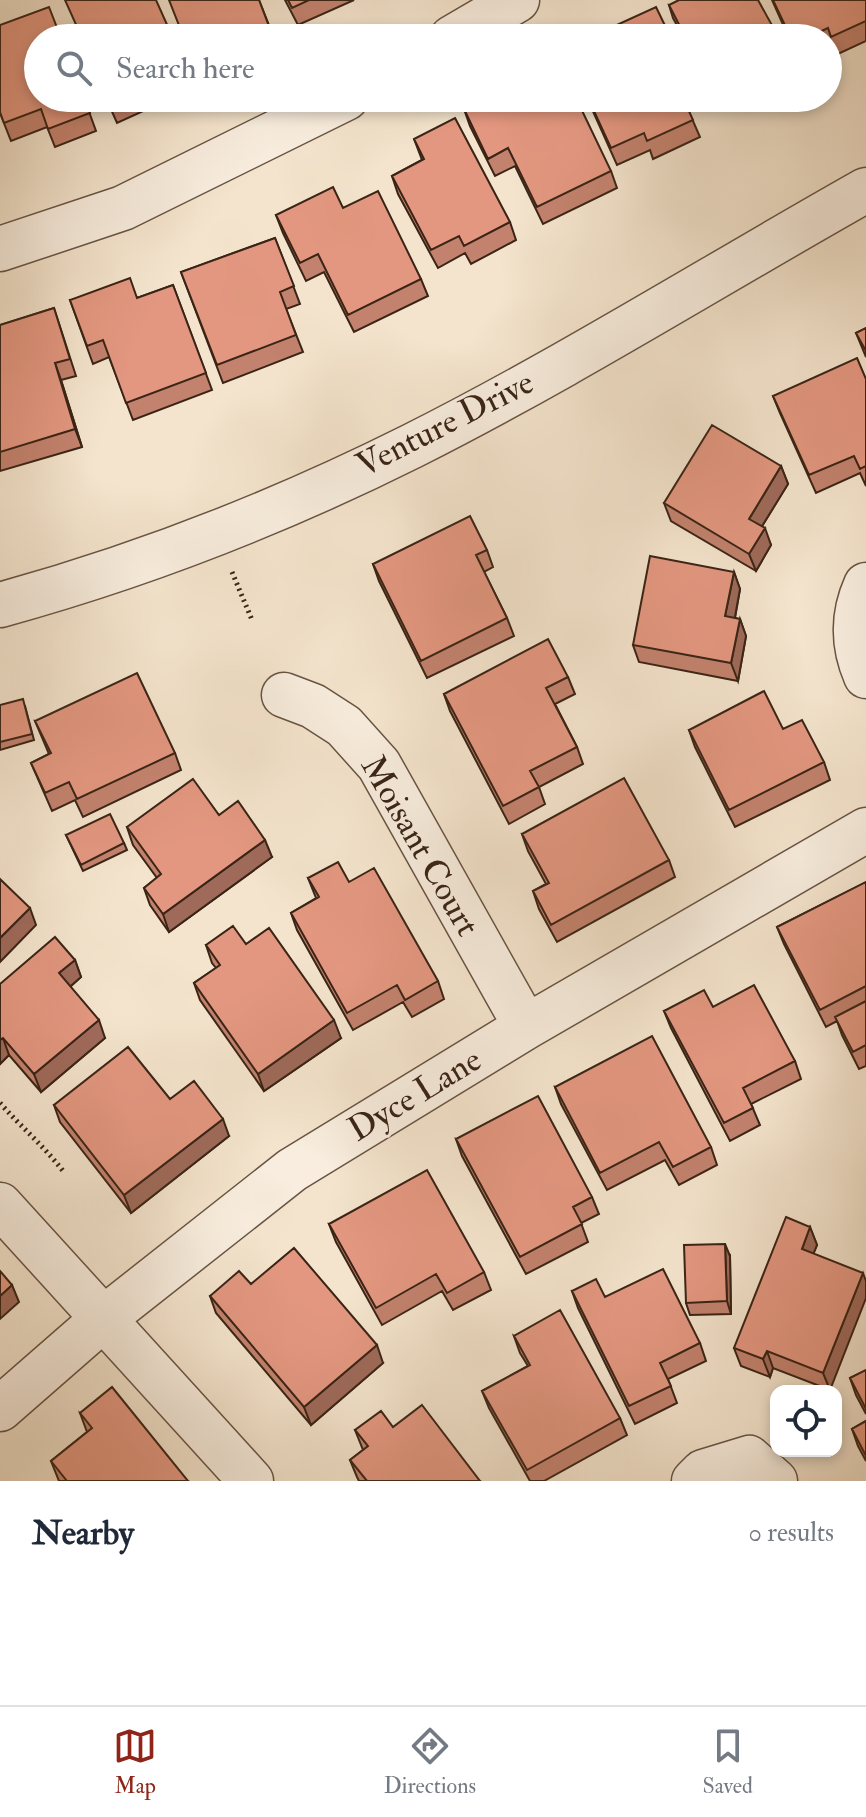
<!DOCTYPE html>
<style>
:root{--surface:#fff;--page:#f6f6f7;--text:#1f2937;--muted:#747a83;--line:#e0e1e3;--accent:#8f2418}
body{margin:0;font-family:"IM FELL Double Pica",serif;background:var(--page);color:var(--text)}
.controls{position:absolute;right:24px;bottom:24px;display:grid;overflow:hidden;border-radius:16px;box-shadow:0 4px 12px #0003}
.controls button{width:72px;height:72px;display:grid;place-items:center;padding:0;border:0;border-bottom:2px solid var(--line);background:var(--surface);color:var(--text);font:40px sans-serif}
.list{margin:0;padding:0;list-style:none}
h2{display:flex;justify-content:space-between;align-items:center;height:104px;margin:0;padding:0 32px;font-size:34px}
h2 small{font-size:26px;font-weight:400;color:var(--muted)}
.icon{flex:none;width:44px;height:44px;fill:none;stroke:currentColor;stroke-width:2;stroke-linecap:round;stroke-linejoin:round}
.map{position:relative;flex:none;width:866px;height:1481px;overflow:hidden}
.search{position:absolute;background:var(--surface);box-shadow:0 4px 12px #0003;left:24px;right:24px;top:24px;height:88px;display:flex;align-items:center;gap:20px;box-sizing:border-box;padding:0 28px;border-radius:44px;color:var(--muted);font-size:30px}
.sheet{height:224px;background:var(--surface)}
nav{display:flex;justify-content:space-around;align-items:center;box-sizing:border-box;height:112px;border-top:2px solid var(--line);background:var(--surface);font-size:22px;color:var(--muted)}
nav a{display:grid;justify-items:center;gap:4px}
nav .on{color:var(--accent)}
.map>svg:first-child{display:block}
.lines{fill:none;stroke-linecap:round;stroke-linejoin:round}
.minor-casing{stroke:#685444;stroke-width:47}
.tertiary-casing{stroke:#685444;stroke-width:47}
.path{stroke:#3a2416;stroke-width:5;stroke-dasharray:2 4;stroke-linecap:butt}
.minor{stroke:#f8edde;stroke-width:44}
.tertiary{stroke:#f8edde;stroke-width:44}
.wall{fill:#c3826e;stroke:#3a2416;stroke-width:2}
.shaded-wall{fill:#9f6a5a;stroke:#3a2416;stroke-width:2}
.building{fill:#e39780;stroke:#3a2416;stroke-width:2}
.labels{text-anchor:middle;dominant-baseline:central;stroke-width:6;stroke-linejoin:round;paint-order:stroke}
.street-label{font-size:34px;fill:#3a2416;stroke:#f8edde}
</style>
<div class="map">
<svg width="866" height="1481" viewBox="0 0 866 1481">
<rect width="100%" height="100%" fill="#f4e4cd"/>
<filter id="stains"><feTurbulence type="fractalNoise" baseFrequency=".0025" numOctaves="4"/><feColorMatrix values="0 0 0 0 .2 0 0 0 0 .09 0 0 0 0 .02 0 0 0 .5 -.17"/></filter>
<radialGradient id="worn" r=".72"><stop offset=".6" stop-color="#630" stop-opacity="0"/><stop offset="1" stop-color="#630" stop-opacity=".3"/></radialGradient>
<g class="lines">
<defs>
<path id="minor" d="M452,38l65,-38
M0,249l123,-41 223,-110
M866,585c-14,31 -13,61 0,91
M284,695l29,11 31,20 35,39 147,262
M0,1205l251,276
M0,1409l103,-90 189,-149 234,-143 340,-197
M694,1481l9,-9 46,-14 26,23"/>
<path id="tertiary" d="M0,605c142,-39 280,-93 412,-159 155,-78 303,-171 454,-256"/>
</defs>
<!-- minor casing -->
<use href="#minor" class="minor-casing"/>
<!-- tertiary casing -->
<use href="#tertiary" class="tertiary-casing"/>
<!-- path -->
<path class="path" d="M232,572l20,48
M0,1103c21,24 44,43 63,68"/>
<!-- minor -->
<use href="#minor" class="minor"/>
<!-- tertiary -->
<use href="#tertiary" class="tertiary"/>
</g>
<!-- wall -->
<path class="wall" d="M259,0l15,38h-91z
M285,0h69l-56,25z
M772,0h94v41l-28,13 -4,-8 -6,3v-11h-39z
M669,5l110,33h-95l-11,-20z
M84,98l12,33 -41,16 -8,-20 -36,14 -11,-28z
M106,98h53l2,5 -44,20z
M587,98h96l17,39 -47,22 -3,-9 -33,15z
M716,98h12l-9,5z
M464,109l147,62 6,17 -74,36 -28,-58 -20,10 -25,-50z
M414,139l96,83 6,18 -45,24 -6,-11 -27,15 -40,-74 -6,-18 30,-16z
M343,208l78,71 7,17 -74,36 -30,-60 -18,9 -23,-48 -7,-18z
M275,238l25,66 -14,5 17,43 -80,31 -42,-111z
M173,285l39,105 -79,30 -24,-63 -16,7 -23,-64 67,-2z
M54,308l22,68 -15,4 21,67 -82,24v-146z
M866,328v29l-10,-24z
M866,379v107l-6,-13 -44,20 -36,-80 -7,-17z
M781,466l7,18 -26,42 9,19 -15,26 -85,-50 -7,-18z
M487,550l6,17 -9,5 23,46 7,18 -87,42 -48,-97 -6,-17z
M734,572l6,17 -5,29 5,1 6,17 -8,45 -99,-19 -6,-17z
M568,677l7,17 -20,10 22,43 6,17 -44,23 6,17 -36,20 -59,-113 -6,-17z
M0,705l25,1 9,34 -34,10z
M35,721l140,32 6,17 -98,47 -8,-17 -23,11 -21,-48 18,-9z
M783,729l41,33 6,18 -95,47 -40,-80 -6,-17z
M219,815l53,42 -103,75 -19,-27 -6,-17 13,-10 -24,-33 -6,-18z
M522,834l147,26 6,17 -118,65 -18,-33 -6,-18 13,-7 -18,-33z
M66,835l58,8 3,7 -44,21z
M308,878l41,4 89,99 6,18 -32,18 -9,-15 -50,28 -56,-100 -6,-17 25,-15z
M866,882v184l-7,3 -17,-34 -5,-14 -11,6 -42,-83 -7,-17z
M246,944l95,94 -77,53 -64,-91 -6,-17 22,-15 -4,-5 -6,-18z
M75,960l6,17 -11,10 35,51 -64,54 -32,-37 -9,9v-80z
M713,1007l82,54 6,18 -50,25 9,21 -30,16 -59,-113 -7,-17z
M555,1087l156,60 6,18 -38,20 -14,-25 -58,30 -46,-86z
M170,1099l59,37 -98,77 -71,-91 -6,-17z
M456,1139l136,58 7,17 -18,9 7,19 -62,32 -64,-118z
M329,1224l155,48 7,18 -38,20 -11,-19 -60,34 -46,-83z
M810,1227l7,18 -4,9 17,136 -57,-22 -3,9 -29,-11 -7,-18z
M730,1256l1,58 -41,1 -4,-12z
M251,1284l132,79 -72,62 -95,-112 -6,-17z
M572,1291l33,6 95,46 6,18 -38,18 9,24 -42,21 -57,-116z
M514,1336l106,82 7,17 -83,46h-14l-41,-73 -7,-17 46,-25 -8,-13z
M866,1370v44l-10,-19 -6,-17z
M80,1413l108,68h-129l-8,-20 36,-29z
M866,1421v40l-8,-15 -6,-17z
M393,1427l87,54h-121l-2,-4 -7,-17 13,-10 -8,-20z"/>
<!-- shaded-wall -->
<path class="shaded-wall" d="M55,363l6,17 21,67 -7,-18z
M781,466l7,18 -32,52 -7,-17z
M765,528l6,17 -15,26 -7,-17z
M734,572l6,17 -8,44 -7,-17z
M740,619l6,17 -8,45 -7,-18z
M265,840l7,17 -103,75 -6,-18z
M30,908l6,17 -36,37v-24z
M75,960l6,17 -16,14 -6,-18z
M99,1020l6,18 -64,54 -7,-18z
M334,1020l7,18 -77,53 -6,-17z
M3,1038l6,17 -9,9v-24z
M223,1119l6,17 -98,77 -7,-18z
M810,1227l7,18 -9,22 -6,-18z
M725,1244l5,12 1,58 -4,-13z
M863,1273l3,8v17l-36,92 -7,-17z
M12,1285l7,17 -19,17v-23z
M377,1345l6,18 -72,62 -7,-18z
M767,1351l6,17 -3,9 -7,-18z"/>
<!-- building -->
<path class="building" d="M65,0h91l17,38h-91z
M169,0h90l11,29 -23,9h-16l-4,-11 -29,11h-14z
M288,0h21l-17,8z
M679,0h79l21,38h-93l-17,-33z
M773,0h93v21l-35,16 -3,-9 -21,10h-16z
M49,7l12,31h-23v60h46l6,15 -42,16 -7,-20 -37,14 -4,-11v-87z
M656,7l15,31h-72l-2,-4z
M107,98h20l-17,7z
M487,98h89l35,73 -74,36 -29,-59 -20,11 -24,-50z
M588,98h95l10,22 -46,21 -3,-8 -33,15z
M455,118l55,104 -46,24 -5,-10 -28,14 -39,-74 32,-17 -10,-20z
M333,187l10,21 35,-17 43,88 -73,36 -30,-61 -18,9 -24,-48z
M275,238l19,48 -14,6 16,43 -79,30 -36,-93z
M130,278l7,20 36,-13 33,88 -80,30 -23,-63 -16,6 -17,-46z
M54,308l16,51 -15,4 20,66 -75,23v-127z
M866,328v23l-10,-18z
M857,358l9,21v87l-6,3 -6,-13 -45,19 -36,-79z
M712,425l69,41 -32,53 16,9 -16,26 -85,-51z
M470,516l17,34 -11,5 31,63 -86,43 -48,-97z
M650,556l84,16 -9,44 15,3 -9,44 -98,-18z
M548,639l20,38 -22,11 31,59 -47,24 9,16 -36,19 -59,-112z
M137,673l38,80 -98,46 -8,-17 -24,11 -14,-30 20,-10 -16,-32z
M764,691l19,38 19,-9 22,42 -95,48 -40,-80z
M23,699l9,35 -32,8v-37z
M624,778l45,82 -118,65 -18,-34 16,-8 -27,-49z
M193,779l26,36 19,-14 27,39 -102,74 -19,-26 17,-14 -34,-47z
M110,814l14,29 -43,22 -15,-30z
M338,862l11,20 25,-14 64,113 -33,19 -8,-15 -50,28 -56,-100 28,-16 -11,-19z
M0,879l30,29 -30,30z
M866,882v104l-46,24 -43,-83z
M233,926l13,18 23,-16 65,92 -76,54 -64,-91 26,-18 -14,-20z
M55,937l20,23 -16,13 40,47 -65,54 -31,-36 -3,2v-56z
M754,985l41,76 -52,27 10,20 -29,15 -60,-112 40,-21 9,17z
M866,1001v44l-13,7 -18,-35z
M652,1036l59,111 -38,20 -14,-25 -59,31 -45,-86z
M128,1047l42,52 24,-18 29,38 -99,76 -70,-90z
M538,1096l54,101 -19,10 9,17 -62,33 -64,-118z
M427,1170l57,102 -37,21 -11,-19 -60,34 -47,-84z
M786,1217l24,10 -8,22 61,24 -40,100 -56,-22 -4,8 -29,-11z
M725,1244l2,57 -41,2 -2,-58z
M294,1248l83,97 -73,62 -94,-111 29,-25 12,13z
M663,1269l37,74 -40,20 11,23 -42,20 -57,-115 24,-12 9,18z
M0,1271l12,14 -12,11z
M560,1310l60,108 -93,52 -45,-79 48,-26 -16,-29z
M866,1370v39l-16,-31z
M112,1387l76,94h-121l-16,-20 41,-33 -12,-15z
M422,1405l58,76h-113l-17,-21 18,-14 -13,-16 26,-19 12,16z
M866,1421v35l-14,-27z"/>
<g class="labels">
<!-- street labels -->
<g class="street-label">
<text transform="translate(445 424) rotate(-27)">Venture Drive</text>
<text transform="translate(420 846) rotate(60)">Moisant Court</text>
<text transform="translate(415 1095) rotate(-31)">Dyce Lane</text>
</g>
</g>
<rect width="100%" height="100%" filter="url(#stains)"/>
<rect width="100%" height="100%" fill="url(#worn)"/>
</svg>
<div class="controls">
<button><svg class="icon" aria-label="locate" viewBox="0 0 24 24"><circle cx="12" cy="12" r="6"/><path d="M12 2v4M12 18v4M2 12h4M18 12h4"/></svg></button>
</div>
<div class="search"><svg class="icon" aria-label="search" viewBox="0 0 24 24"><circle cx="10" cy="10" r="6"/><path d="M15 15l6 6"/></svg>Search here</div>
</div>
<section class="sheet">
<h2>Nearby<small>0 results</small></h2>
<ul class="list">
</ul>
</section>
<nav>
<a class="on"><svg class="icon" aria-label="map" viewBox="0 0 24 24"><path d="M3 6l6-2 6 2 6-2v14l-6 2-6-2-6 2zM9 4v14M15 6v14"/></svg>Map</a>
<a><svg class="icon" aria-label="directions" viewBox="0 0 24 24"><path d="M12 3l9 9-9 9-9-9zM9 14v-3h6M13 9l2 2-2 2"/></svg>Directions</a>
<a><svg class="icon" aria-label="saved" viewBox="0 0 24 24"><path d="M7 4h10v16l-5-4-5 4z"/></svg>Saved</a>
</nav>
